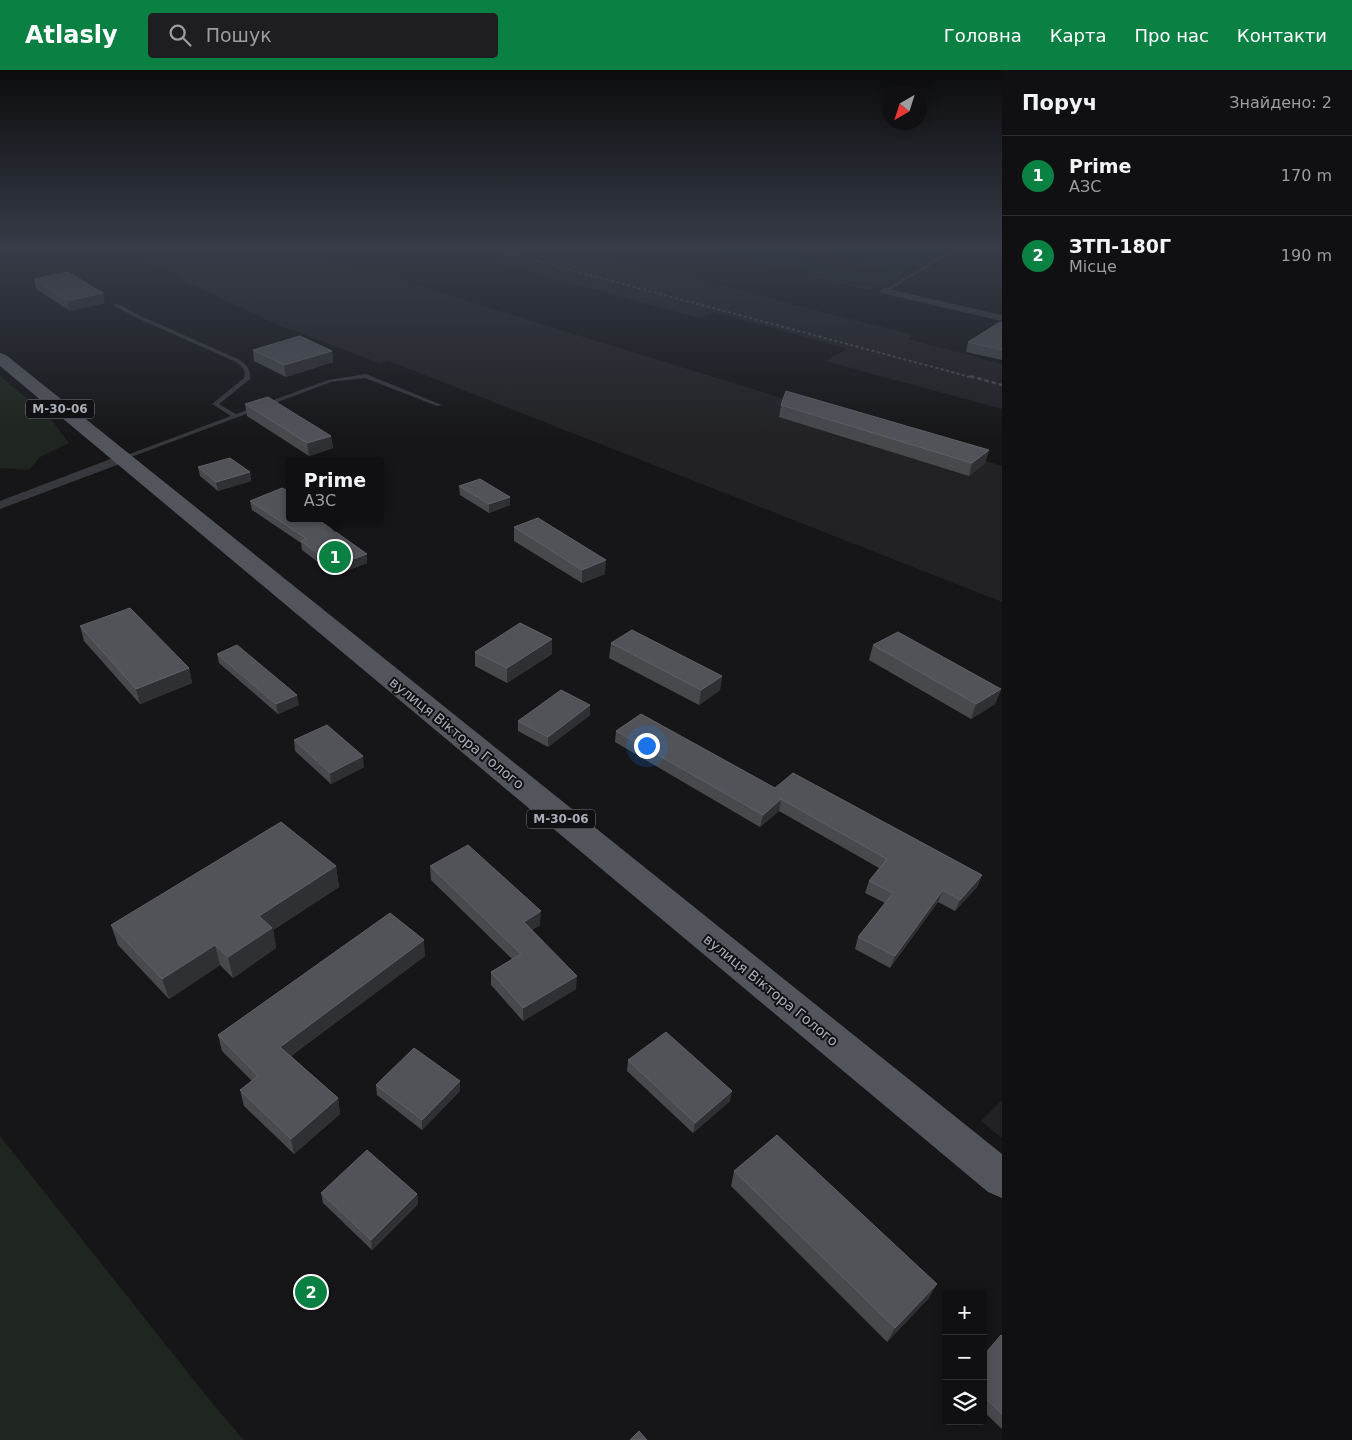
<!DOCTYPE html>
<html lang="uk">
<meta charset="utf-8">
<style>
:root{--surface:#101012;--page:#1e1e20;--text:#f1f3f6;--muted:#9c9d9f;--line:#303032;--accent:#0b8043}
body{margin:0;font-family:"DejaVu Sans",sans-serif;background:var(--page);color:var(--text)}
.controls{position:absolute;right:15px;bottom:15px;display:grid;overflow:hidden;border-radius:5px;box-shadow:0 2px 12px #0003}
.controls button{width:45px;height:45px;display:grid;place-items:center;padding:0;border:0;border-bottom:1px solid var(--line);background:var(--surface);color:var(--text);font:25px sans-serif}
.compass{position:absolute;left:882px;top:15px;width:45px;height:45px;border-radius:50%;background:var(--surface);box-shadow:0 2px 12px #0003;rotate:219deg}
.you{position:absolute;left:646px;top:675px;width:18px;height:18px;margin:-12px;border:4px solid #fff;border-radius:50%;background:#1a73e8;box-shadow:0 0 0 8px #1a73e833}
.badge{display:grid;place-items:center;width:32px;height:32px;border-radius:50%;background:var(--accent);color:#fff;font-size:16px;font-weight:700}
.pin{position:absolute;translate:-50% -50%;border:2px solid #fff;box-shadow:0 1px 5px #0006}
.popup{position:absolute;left:286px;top:387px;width:98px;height:65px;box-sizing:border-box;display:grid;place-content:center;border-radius:5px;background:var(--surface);filter:drop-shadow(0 1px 4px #0005);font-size:16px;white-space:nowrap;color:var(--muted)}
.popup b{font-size:19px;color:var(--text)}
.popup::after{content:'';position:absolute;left:50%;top:100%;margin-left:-10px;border:10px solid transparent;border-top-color:var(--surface)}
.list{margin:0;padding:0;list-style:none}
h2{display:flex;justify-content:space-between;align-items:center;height:65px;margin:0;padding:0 20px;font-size:21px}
h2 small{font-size:16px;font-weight:400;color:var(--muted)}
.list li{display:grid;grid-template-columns:32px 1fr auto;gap:15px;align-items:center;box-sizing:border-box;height:80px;padding:0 20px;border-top:1px solid var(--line)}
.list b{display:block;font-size:19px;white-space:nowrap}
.list p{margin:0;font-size:16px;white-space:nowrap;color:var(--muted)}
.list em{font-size:16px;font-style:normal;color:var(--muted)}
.icon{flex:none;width:28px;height:28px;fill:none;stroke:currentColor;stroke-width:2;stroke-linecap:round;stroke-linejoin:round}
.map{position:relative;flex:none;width:1002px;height:1370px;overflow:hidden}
header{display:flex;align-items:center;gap:30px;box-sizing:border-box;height:70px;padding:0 25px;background:var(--accent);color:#fff}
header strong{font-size:24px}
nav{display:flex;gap:28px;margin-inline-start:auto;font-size:18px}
.search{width:350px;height:45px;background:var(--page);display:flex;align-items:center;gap:12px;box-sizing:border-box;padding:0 18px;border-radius:5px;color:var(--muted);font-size:19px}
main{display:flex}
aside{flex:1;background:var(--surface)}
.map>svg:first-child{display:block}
.built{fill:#222225}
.green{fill:#1e261f}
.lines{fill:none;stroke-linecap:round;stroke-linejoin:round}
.path{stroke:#3d3f44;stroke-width:2;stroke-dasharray:1 2;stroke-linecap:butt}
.service{fill:#37383d;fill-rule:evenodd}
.minor{fill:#37383d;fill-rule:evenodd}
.primary{fill:#53555c;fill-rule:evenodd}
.rail-far1{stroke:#4a4c52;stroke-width:2;stroke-dasharray:3 2.5;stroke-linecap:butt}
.rail{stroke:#4a4c52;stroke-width:2.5;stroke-dasharray:4.5 3;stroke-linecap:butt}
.wall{fill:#47494d}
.shaded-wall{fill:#2f3033}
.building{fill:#525359;stroke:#5f6168}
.labels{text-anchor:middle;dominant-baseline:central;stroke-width:4;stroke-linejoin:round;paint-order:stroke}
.shield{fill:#111113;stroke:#7b7e86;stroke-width:1}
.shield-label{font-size:12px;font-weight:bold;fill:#a8adb8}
.street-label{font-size:14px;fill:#a8adb8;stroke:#111113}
</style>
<header>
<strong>Atlasly</strong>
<div class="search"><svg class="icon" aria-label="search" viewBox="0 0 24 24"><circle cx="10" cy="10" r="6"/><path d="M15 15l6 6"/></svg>Пошук</div>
<nav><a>Головна</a><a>Карта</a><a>Про нас</a><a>Контакти</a></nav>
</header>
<main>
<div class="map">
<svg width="1002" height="1370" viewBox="0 0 1002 1370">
<rect width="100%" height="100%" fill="#161618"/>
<!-- built -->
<path class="built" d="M110,178h185l707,218v136l-613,-241 -10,2 -105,-40 -118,-56z
M442,178h131l340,87 -5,4 94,25v45l-177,-48 22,-12 -133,-37 -15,6z
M1002,1030v38l-21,-17z"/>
<!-- green -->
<path class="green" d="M697,178h69l83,21 12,5 16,3 5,-8c-8,-3 -15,1 -24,-2l5,-4 -27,-6 -4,-3 -23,-3 -3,-3h141l-63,36 -25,-1 -23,-4z
M0,306l49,41 20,26 -29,14 -11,13 -29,-2z
M0,1066l212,267 32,37h-244z"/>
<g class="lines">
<!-- path -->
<path class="path" d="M694,178l177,41"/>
<!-- service -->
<path class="service" d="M955,178h5l-74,44 -4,-1z
M114,234h4l23,12 97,43c8,5 13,10 12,20l-31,25 17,10 92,-34 38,-6 76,31 -5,1 -72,-28 -34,4 -208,78h-4v-2l112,-42 -19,-12 32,-26c2,-9 -2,-12 -10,-17l-97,-43 -23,-12z"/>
<!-- minor -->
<path class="minor" d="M884,218l118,27v6l-121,-28 -1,-2z
M121,385l6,4 -2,3 -125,47v-8z"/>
<!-- primary -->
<path class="primary" d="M0,283l6,2 996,799v44l-14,-6 -988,-826z"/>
<!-- rail-far1 -->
<path class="rail-far1" d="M489,178l485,130"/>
<!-- rail -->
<path class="rail" d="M970,306l32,9"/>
</g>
<!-- wall -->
<path class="wall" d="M34,209l71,24 -35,8 -34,-22z
M1002,252v38l-36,-8 2,-10z
M253,280l79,1 1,11 -47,15 -32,-16z
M245,334l86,32 2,12 -24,8 -62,-40z
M781,335l208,45 -4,13 -16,13 -190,-59z
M198,397l52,5 1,9 -33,10 -18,-15z
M459,416l51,11v8l-21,8 -29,-18z
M250,431l40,17h40l-9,4 46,41 -32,12 -33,-25 -1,-7 -49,-33z
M514,457l91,47 -23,9 -68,-42z
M80,556l109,42 3,15 -52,21 -56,-63z
M552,569v15l-45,29 -32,-17v-14z
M611,573l111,33 -2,14 -21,15 -90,-47z
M873,575l128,44 -6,15 -24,15 -102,-59z
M217,584l82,51 -21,9 -59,-51z
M590,645l-42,32 -30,-16v-10z
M616,661l159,57 207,87 -5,12 -22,24 -17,-9 -48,66 -35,-19 3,-12 27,-34 -20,-10 4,-12 10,-13 -100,-57 -19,16 -145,-85z
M294,670l70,27 -33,17 -36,-33z
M336,796l3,21 -66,43 3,18 -43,30 -13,-13 -51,34 -51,-54 -7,-20z
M430,796l110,59 -8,5 44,59 -53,32 -32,-36v-13l21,-13 -81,-79z
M425,886l-134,100 47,42 2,16 -46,40 -50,-48 -4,-16 12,-9 -30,-30 -4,-16z
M628,990l102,41 -37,32 -66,-62z
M460,1011v10l-38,39 -45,-35 -1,-10z
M734,1101l195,127 -42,44 -156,-156z
M321,1123l96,1 1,10 -46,46 -49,-47z
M297,1215l25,4 2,5 -13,11 -13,-15z
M1002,1266v93l-19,-18v-55z"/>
<!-- shaded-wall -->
<path class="shaded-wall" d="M0,178h33l-33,7z
M103,223l2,10 -35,8 -3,-10z
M332,281l1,11 -47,15 -2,-12z
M331,366l2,12 -24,8 -2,-13z
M989,380l-4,13 -16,13 3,-13z
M250,402l1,9 -33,10 -2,-9z
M510,427v8l-21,8v-9z
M313,448h17l-16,7z
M367,484v9l-32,12 -1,-9z
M606,490l-1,14 -23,9v-13z
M552,569v15l-45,29v-15z
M189,598l3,15 -52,21 -4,-15z
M722,606l-2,14 -21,15 2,-15z
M1001,619l-6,15 -24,15 5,-15z
M297,625l2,10 -21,9 -2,-10z
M590,635v10l-42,32v-10z
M363,686l1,11 -33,17 -1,-11z
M781,729l-2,12 -19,16 3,-12z
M336,796l3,21 -66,43 3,18 -43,30 -5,-21 31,-41z
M982,805l-5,12 -22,24 5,-11z
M943,820l-5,12 -48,66 5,-12z
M541,841l-1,14 -16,10v-13z
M424,870l1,16 -142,106 -3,-15z
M215,875l5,20 -51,34 -7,-20z
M577,906l-1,13 -53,32v-13z
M460,1011v10l-38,39v-10z
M732,1021l-2,10 -37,32 2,-10z
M338,1028l2,16 -46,40 -3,-15z
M417,1124l1,10 -46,46 -1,-10z
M937,1214l-8,14 -42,44 8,-14z
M322,1219l2,5 -13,11 -1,-5z"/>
<!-- building -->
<path class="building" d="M68,202l35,21 -36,8 -33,-22z
M1000,252h2v28l-34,-8z
M300,266l32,15 -48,14 -31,-15z
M786,321l203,59 -17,13 -191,-58z
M268,327l63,39 -24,7 -62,-39z
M230,388l20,14 -34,10 -18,-15z
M480,409l30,18 -21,7 -30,-18z
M282,418l8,4v26h26l51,36 -33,12 -33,-25 6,-2 -57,-38z
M538,448l68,42 -24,10 -68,-43z
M130,538l59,60 -53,21 -56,-63z
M520,553l32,16 -45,29 -32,-16z
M632,560l90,46 -21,14 -90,-47z
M898,562l103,57 -25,15 -103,-59z
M237,575l60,50 -21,9 -59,-50z
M561,620l29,15 -42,32 -30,-16z
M641,644l134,74 18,-15 189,102 -22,25 -17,-10 -48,66 -37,-19 35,-44 -24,-12 18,-22 -106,-60 -18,16 -147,-84z
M327,655l36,31 -33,17 -36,-33z
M281,752l55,44 -77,50 13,12 -44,29 -13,-12 -53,34 -51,-54z
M468,775l73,66 -17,11 53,54 -54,32 -32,-36 30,-18 -91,-88z
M390,843l34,27 -144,107 58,51 -47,41 -51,-49 18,-14 -40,-41z
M666,962l66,59 -37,32 -67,-63z
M414,978l46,33 -38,39 -46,-35z
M777,1065l160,149 -42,44 -161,-157z
M367,1080l50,44 -46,46 -50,-47z
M309,1204l13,15 -12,11 -13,-15z
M1001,1265l1,1v78l-19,-18v-40z
M639,1361l8,9h-17z"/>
<!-- sky -->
<linearGradient id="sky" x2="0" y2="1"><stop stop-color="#0c0c0d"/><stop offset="0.48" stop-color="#363c48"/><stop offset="1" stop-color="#363c48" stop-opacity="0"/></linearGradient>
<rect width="1002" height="370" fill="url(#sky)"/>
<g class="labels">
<!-- shield labels -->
<g class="shield">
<rect x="26" y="329.5" width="68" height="19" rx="4"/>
<rect x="527" y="739.5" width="68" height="19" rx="4"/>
</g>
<g class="shield-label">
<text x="60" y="339">М-30-06</text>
<text x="561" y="749">М-30-06</text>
</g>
<!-- street labels -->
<g class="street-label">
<text transform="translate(457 663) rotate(39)">вулиця Віктора Голого</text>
<text transform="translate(771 920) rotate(39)">вулиця Віктора Голого</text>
</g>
</g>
</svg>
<div class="controls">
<button>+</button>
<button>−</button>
<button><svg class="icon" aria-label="layers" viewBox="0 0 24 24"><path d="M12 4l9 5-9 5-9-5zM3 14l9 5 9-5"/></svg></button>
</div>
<svg class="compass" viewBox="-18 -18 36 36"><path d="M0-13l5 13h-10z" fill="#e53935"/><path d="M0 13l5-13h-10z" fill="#9c9d9f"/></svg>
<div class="you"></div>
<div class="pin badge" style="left:335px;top:487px">1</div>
<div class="popup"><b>Prime</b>АЗС</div>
<div class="pin badge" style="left:311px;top:1222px">2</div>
</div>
<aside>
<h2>Поруч<small>Знайдено: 2</small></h2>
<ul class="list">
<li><span class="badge">1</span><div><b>Prime</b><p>АЗС</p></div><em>170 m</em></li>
<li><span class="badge">2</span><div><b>ЗТП-180Г</b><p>Місце</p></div><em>190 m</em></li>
</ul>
</aside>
</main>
